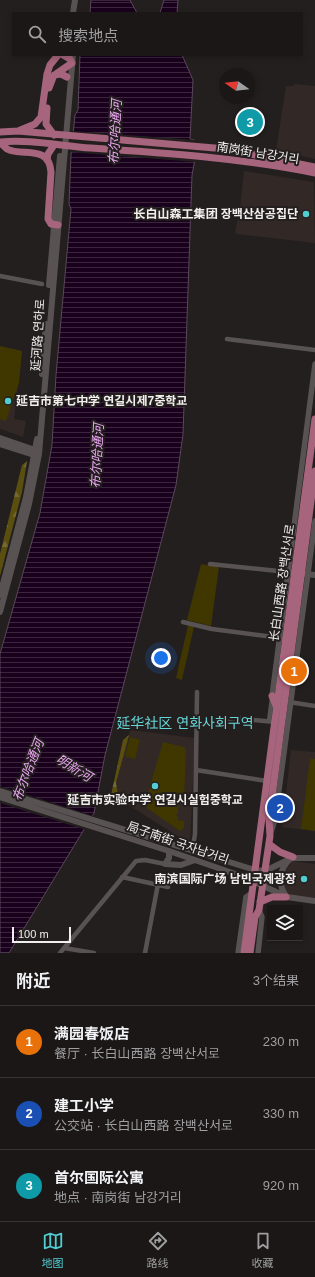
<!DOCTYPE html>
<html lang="zh">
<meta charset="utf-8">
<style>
:root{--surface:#1a1716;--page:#23201f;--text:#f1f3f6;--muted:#9f9fa1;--line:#383635;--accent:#51ccd1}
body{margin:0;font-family:Arial,"Noto Sans SC","Noto Sans KR",sans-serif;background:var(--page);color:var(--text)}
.controls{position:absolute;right:12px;bottom:12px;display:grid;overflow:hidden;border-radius:0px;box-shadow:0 2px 6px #0003}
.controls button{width:36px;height:36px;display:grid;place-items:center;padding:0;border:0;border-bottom:1px solid var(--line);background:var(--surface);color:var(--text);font:20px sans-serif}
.compass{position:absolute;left:219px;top:68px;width:36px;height:36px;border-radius:50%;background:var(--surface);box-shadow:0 2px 6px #0003;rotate:284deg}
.scale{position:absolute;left:12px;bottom:10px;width:59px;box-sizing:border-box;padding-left:4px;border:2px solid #f1eeed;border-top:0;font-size:11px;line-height:14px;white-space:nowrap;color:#f1eeed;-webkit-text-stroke:3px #231f1e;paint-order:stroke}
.you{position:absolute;left:161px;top:658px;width:14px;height:14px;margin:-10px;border:3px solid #fff;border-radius:50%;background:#1a73e8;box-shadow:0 0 0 6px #1a73e833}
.badge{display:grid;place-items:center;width:26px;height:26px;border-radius:50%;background:var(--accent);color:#fff;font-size:13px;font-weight:700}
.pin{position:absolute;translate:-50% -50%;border:2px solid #fff;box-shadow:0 1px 4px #0006}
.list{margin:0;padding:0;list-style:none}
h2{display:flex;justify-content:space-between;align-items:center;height:52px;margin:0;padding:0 16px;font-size:17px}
h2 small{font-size:13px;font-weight:400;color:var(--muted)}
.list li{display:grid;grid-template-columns:26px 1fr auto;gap:12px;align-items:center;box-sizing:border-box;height:72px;padding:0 16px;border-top:1px solid var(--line)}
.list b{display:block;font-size:15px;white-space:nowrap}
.list p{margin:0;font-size:13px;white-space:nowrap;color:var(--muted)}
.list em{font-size:13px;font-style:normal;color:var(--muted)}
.icon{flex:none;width:22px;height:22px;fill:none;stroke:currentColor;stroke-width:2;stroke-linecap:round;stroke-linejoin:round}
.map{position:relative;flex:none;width:315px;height:953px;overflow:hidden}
.search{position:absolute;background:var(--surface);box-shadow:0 2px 6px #0003;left:12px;right:12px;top:12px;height:44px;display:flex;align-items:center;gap:10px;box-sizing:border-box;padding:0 14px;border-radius:0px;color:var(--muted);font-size:15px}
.sheet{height:268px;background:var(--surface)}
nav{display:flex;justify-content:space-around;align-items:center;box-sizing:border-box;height:56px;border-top:1px solid var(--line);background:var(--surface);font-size:11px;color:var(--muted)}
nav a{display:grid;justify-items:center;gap:2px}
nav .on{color:var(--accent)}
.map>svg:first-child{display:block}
.built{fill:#322826}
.green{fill:#403600}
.forest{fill:url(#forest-firs)}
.water{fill:url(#water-rules);stroke:#5a475b}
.pier{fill:#231f1e}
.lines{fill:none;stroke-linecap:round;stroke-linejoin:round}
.stream{stroke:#5a475b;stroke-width:1}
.minor{stroke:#585352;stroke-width:4.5}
.tertiary{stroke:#585352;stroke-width:5.5}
.secondary{stroke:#585352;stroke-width:6}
.primary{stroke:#a7647d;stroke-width:7}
.poi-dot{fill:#51ccd1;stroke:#231f1e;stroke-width:1.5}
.labels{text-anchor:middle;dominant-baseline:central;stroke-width:4;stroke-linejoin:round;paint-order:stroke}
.street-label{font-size:12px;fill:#f1eeed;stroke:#231f1e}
.poi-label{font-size:12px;font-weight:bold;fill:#f1eeed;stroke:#231f1e;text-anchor:end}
.water-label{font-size:13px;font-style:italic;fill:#eba5f3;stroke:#231f1e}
.quarter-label{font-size:14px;fill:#67d4d8;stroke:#231f1e}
</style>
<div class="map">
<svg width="315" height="953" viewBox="0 0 315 953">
<defs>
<pattern id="forest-firs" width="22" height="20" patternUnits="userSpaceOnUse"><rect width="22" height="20" fill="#5b4f10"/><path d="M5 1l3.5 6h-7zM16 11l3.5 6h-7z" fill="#736933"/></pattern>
<pattern id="water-rules" width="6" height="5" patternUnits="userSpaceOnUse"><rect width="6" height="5" fill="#19001d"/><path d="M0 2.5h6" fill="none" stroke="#3b263e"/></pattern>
</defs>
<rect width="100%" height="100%" fill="#231f1e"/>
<!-- built -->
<path class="built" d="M295,84l20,2v73l-39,-9 10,-64h7z
M244,171l70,11 1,61 -79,-9 -1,-2 5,-23z
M0,346l22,5 -8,68 12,2 -3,16 -23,-8z
M130,730l65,8 -5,106 -63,-40 -9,-10 -2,-11z
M291,750l24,2v79l-33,-4z
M292,861l23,3v35l-25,-3 -4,-5 -3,-8 1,-10z"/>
<!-- green -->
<path class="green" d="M0,346l22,5 -3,32 -13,38 -6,-2z
M201,564l18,3 -8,59 -24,-6z
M188,625l6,2 -12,53 -6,-2z
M130,737l10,3 -5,19 -10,-3z
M163,742l21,5 2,3 -2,54h-6v10l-3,1 3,1v4l6,1v7l-4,3 -36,-25z
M310,759h5v72l-14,-2z"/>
<!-- forest -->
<path class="forest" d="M27,461l-5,31 -22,84v-22l22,-89z
M129,735l-13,48 2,11 5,6 -1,5 -9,-5 -2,-5 12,-55z"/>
<!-- water -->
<path class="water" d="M91,0h39l7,13h-47z
M164,0h14l-1,13h-17z
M80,55h102l11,25 -3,59 5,1v19l-3,16 -9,259 -7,51 -71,270 -11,58 -85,140h-9v-299l40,-141 12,-68 4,-70 15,-166 -2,-5 2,-49 4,-40 3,-5z"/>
<!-- pier -->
<path class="pier" d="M72,131l125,9 -1,22 -127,-10z
M0,786l94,30 -8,14 -86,-27z"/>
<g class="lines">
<!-- stream -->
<path class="stream" d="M97,793l7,4"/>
<!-- minor -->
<path class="minor" d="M0,276l42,8
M227,339l88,11
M210,564l78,8
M183,622l29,7 70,9
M289,702l26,4
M269,721l3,-23
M197,724h11l26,-6 41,4
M196,770l71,11
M192,852l3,-18 2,-142
M122,877l46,10
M64,948l30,5
M60,953l76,-92 9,-1 20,4
M145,953l13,-69"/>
<!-- tertiary -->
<path class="tertiary" d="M272,696l43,-332
M271,832l4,-12 40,-299
M238,953l8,-56 6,-4
M258,953l4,-36 -3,-7"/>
<!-- secondary -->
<path class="secondary" d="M73,13l2,-13
M49,285l11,-129
M42,374l4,-50
M0,438l35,12 3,3
M0,444l34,11 4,-1
M288,572l27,3
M0,595l26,-98 11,-58
M0,612l29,-108 10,-50 34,-399
M0,791l255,79 10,1 27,-13h23
M0,797l169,54 75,26 43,20 28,4
M169,851v7l-4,6 16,1 14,-5
M286,896c-9,-13 -7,-27 5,-38"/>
<!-- primary -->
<path class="primary" d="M56,74l16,-11 -2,-4 -7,-4
M49,88l5,-13 7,-1 6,3
M47,108l-1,16 8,11
M18,131l17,-7 6,-7 6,-43 3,-9 8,-10
M0,132l18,-1 208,18 89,18
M0,142c30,-3 61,4 91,6 75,5 150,10 224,25
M0,143c2,1 5,4 7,6 15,8 42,-5 44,23l-3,47 3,5 7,1
M47,160l1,-6 6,-9
M272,696l5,12
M269,844l11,8 13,5
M260,902l12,-5h14
M244,953l71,-534
M250,953l5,-36 4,-7 11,-74 -1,-17 46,-348"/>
</g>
<!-- markers -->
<g class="poi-dot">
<circle cx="306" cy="214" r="4"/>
<circle cx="8" cy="401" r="4"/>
<circle cx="155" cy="786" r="4"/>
<circle cx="304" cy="879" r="4"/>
</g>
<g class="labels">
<!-- street labels -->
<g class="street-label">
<text transform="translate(258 153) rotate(9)">南岗街 남강거리</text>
<text transform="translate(38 335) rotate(-86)">延河路 연하로</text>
<text transform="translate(282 583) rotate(-82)">长白山西路 장백산서로</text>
<text transform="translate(178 843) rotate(19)">局子南街 국자남거리</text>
</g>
<!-- poi labels -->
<g class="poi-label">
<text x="298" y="214">长白山森工集团 장백산삼공집단</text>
<text x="16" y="401" text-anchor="start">延吉市第七中学 연길시제7중학교</text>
<text x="155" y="800" text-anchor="middle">延吉市实验中学 연길시실험중학교</text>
<text x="296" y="879">南滨国际广场 남빈국제광장</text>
</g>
<!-- water labels -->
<g class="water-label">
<text transform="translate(115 132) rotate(-87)">布尔哈通河</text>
<text transform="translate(97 456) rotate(-87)">布尔哈通河</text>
<text transform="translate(74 768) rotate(31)">明新河</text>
<text transform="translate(28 770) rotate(-69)">布尔哈通河</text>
</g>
<!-- quarter labels -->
<g class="quarter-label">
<text x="185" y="723">延华社区 연화사회구역</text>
</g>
</g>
</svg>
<div class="controls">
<button><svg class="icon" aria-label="layers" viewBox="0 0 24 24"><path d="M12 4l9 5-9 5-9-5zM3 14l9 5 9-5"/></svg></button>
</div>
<svg class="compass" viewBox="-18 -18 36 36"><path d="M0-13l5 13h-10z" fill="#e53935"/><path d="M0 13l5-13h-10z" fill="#9f9fa1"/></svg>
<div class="scale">100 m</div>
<div class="you"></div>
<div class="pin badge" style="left:294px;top:671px;background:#e8710a">1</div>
<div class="pin badge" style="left:280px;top:808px;background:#1a4fb4">2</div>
<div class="pin badge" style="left:250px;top:122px;background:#0f9aa8">3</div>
<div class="search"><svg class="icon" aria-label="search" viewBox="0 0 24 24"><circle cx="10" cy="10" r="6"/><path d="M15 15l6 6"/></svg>搜索地点</div>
</div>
<section class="sheet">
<h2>附近<small>3个结果</small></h2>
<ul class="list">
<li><span class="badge" style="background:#e8710a">1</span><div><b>满园春饭店</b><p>餐厅 · 长白山西路 장백산서로</p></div><em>230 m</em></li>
<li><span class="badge" style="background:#1a4fb4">2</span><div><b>建工小学</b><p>公交站 · 长白山西路 장백산서로</p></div><em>330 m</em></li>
<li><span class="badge" style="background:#0f9aa8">3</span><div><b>首尔国际公寓</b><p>地点 · 南岗街 남강거리</p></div><em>920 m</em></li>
</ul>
</section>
<nav>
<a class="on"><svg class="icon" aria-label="map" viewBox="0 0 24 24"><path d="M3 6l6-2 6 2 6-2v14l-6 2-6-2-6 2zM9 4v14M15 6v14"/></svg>地图</a>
<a><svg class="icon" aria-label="directions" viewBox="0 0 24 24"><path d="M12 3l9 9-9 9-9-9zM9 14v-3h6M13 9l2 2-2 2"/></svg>路线</a>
<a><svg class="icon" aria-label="saved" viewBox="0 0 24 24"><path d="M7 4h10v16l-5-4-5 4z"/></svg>收藏</a>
</nav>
